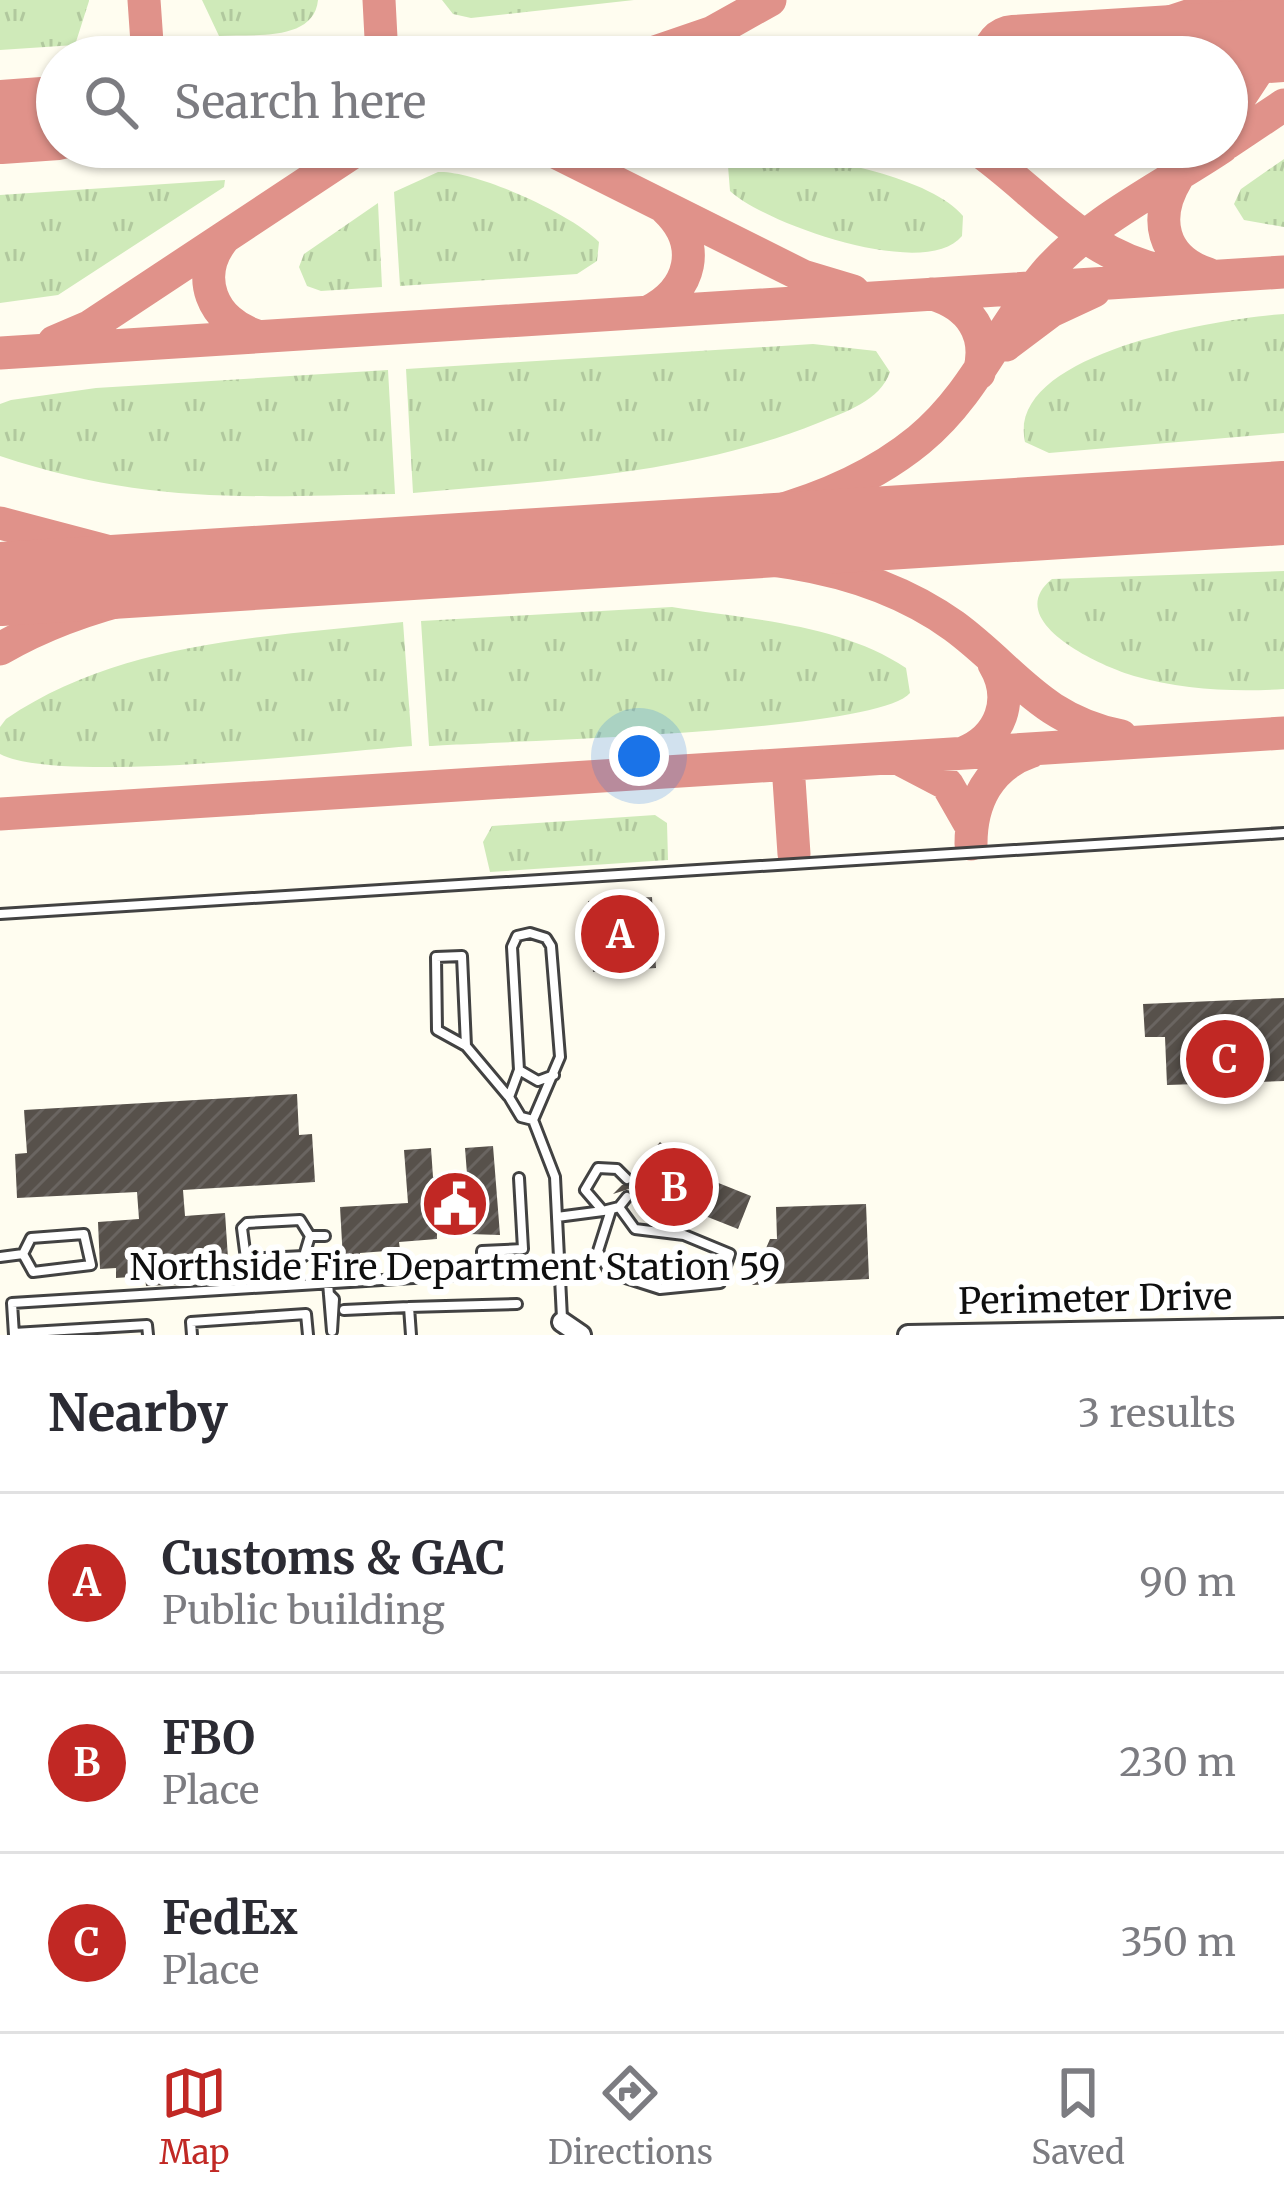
<!DOCTYPE html>
<style>
:root{--surface:#fff;--page:#f7f7f7;--text:#2b2b33;--muted:#7c7c81;--line:#e1e1e2;--accent:#c12824}
body{margin:0;font-family:Merriweather,serif;background:var(--page);color:var(--text)}
.you{position:absolute;left:639px;top:756px;width:42px;height:42px;margin:-30px;border:9px solid #fff;border-radius:50%;background:#1a73e8;box-shadow:0 0 0 18px #1a73e833}
.badge{display:grid;place-items:center;width:78px;height:78px;border-radius:50%;background:var(--accent);color:#fff;font-size:39px;font-weight:700}
.pin{position:absolute;translate:-50% -50%;border:6px solid #fff;box-shadow:0 3px 12px #0006}
.list{margin:0;padding:0;list-style:none}
h2{display:flex;justify-content:space-between;align-items:center;height:156px;margin:0;padding:0 48px;font-size:51px}
h2 small{font-size:39px;font-weight:400;color:var(--muted)}
.list li{display:grid;grid-template-columns:78px 1fr auto;gap:36px;align-items:center;box-sizing:border-box;height:180px;padding:0 48px;border-top:3px solid var(--line)}
.list b{display:block;font-size:45px;white-space:nowrap}
.list p{margin:0;font-size:39px;white-space:nowrap;color:var(--muted)}
.list em{font-size:39px;font-style:normal;color:var(--muted)}
.icon{flex:none;width:66px;height:66px;fill:none;stroke:currentColor;stroke-width:2;stroke-linecap:round;stroke-linejoin:round}
.map{position:relative;flex:none;width:1284px;height:1335px;overflow:hidden}
.search{position:absolute;background:var(--surface);box-shadow:0 3px 9px #0004;left:36px;right:36px;top:36px;height:132px;display:flex;align-items:center;gap:30px;box-sizing:border-box;padding:0 42px;border-radius:66px;color:var(--muted);font-size:45px}
.sheet{height:696px;background:var(--surface)}
nav{display:flex;justify-content:space-around;align-items:center;box-sizing:border-box;height:168px;border-top:3px solid var(--line);background:var(--surface);font-size:33px;color:var(--muted)}
nav a{display:grid;justify-items:center;gap:6px}
nav .on{color:var(--accent)}
.map>svg:first-child{display:block}
.grass{fill:url(#grass-tufts)}
.lines{fill:none;stroke-linecap:round;stroke-linejoin:round}
.taxiway{stroke:#e0928a;stroke-width:33}
.runway{stroke:#e0928a;stroke-width:84}
.building{fill:url(#building-hatch)}
.service-casing{stroke:#424242;stroke-width:14}
.tertiary-casing{stroke:#424242;stroke-width:24}
.service{stroke:#fff;stroke-width:8}
.tertiary{stroke:#fff;stroke-width:18}
.labels{text-anchor:middle;dominant-baseline:central;stroke-width:12;stroke-linejoin:round;paint-order:stroke}
.poi-label{font-size:36px;fill:#0f0f0f;stroke:#fff}
.street-label{font-size:36px;fill:#0f0f0f;stroke:#fff}
</style>
<div class="map">
<svg width="1284" height="1335" viewBox="0 0 1284 1335">
<defs>
<pattern id="grass-tufts" width="24" height="20" patternUnits="userSpaceOnUse" patternTransform="scale(3)"><rect width="24" height="20" fill="#cfeab9"/><path d="M3 7l-1-3M5 7V3M7 7l1-3M15 17l-1-3M17 17v-4M19 17l1-3" fill="none" stroke="#b1c89e"/></pattern>
<pattern id="building-hatch" width="6" height="6" patternUnits="userSpaceOnUse" patternTransform="scale(3)"><rect width="6" height="6" fill="#57514b"/><path d="M-1 1l2-2M0 6l6-6M5 7l2-2" fill="none" stroke="#6a6561"/></pattern>
</defs>
<rect width="100%" height="100%" fill="#fffdf0"/>
<!-- grass -->
<path class="grass" d="M0,0h89v1l-14,44 -75,5z
M202,0h116c-4,42 -65,34 -99,36z
M442,0h192l-163,18 -18,-4z
M740,154c53,-5 190,20 223,62l-1,20c-36,45 -197,-12 -232,-45l-2,-25z
M1284,159v68l-40,-7 -10,-16 7,-15z
M438,172c38,-2 135,43 161,70l-2,19 -20,13 -177,12 -6,-94z
M225,180l-1,7 -166,108 -58,8v-108z
M378,203l4,84 -61,4 -14,-5 -8,-19 5,-13z
M1284,314v119l-235,20 -24,-11c-20,-91 201,-124 259,-128z
M813,344l63,7 14,21c-10,29 -45,40 -72,51 -130,52 -267,57 -405,70l-7,-124z
M388,370l7,124c-150,3 -250,10 -395,-38v-52l11,-4 85,-12z
M1284,571v118c-49,3 -102,1 -150,-13 -37,-11 -133,-56 -82,-97z
M672,607c75,12 169,17 234,61l4,25c-34,40 -408,48 -481,53l-8,-125z
M403,622l9,124c-81,6 -353,39 -412,8v-27l6,-8c116,-79 262,-82 397,-97z
M655,815l12,8 1,37 -178,12 -7,-30 9,-16z"/>
<g class="lines">
<!-- taxiway -->
<path class="taxiway" d="M144,0l4,57
M379,0l3,57
M640,57l73,-25 57,-32
M991,57l167,-31 78,-26
M1227,117l57,-87
M1227,143l57,-38
M545,147l258,129 50,15
M974,147c66,46 108,108 192,125
M1177,178c-24,39 -16,81 31,96
M224,238c-31,38 -12,84 33,98
M932,294c38,11 58,40 47,79
M648,312c44,-22 55,-68 18,-103
M54,342l35,-15 272,-180
M1006,345l45,-34 43,-20
M0,353l1284,-81
M1121,513l163,-19
M0,523l110,29 150,7
M617,554c116,-1 238,1 337,72 61,45 85,93 167,110
M457,555c149,-18 339,-14 462,-115 56,-46 80,-111 126,-166 45,-53 119,-88 177,-127
M0,649c106,-62 233,-70 352,-88
M963,753c38,-15 52,-54 31,-89
M903,761l44,23 24,42
M788,765l6,89
M0,814l1284,-81
M971,844c0,-42 18,-78 59,-92"/>
<!-- runway -->
<path class="runway" d="M1014,57l270,-17
M0,122l57,-4
M0,584l1284,-81"/>
</g>
<!-- building -->
<path class="building" d="M652,897l4,71 -63,4 -5,-71z
M1284,998v83l-117,4 -2,-48h-20l-2,-33z
M297,1094l2,41 13,-1 3,48 -132,8 2,26 40,-3 3,45 -28,1 1,15h-13v10l-42,2 -1,-10 -29,2v-10l-16,1 -2,-47 41,-3 -2,-27 -120,6 -2,-44 12,-1 -3,-43z
M660,1142l36,32 55,22 -13,33 -53,-21 -50,-9 -6,-10 -16,5 9,-9 12,-1 -1,-11z
M493,1146l7,89 -63,-2v6l-38,3 1,8 -40,3v6l-17,1 -3,-53 68,-4 -4,-53 27,-2 2,29 34,-3 -2,-26z
M866,1204l3,75 -117,6 4,-10 -15,-6 5,-13 14,6 10,-23h7l-1,-32z"/>
<g class="lines">
<defs>
<path id="service" d="M0,914l1284,-81
M530,933l16,5 5,8 9,111 -27,63 -12,-3 -12,-20 10,-27 -7,-123 5,-11z
M466,1046l-29,-16 -1,-73 26,-1 4,90 42,50
M519,1070l19,11 16,-6
M533,1120l22,57 7,141
M627,1179l-10,-10 -19,-1 -13,22 18,21 16,-4 8,-10
M611,1210l-13,41 12,22 50,16 60,-6 10,-29 -46,-19 -49,-6 -16,-22
M557,1217l46,-6
M310,1236l-6,20 -58,3 -4,-31 5,-5 53,-3 10,16h15
M0,1257l23,-3 10,18 58,-7 -7,-31 -53,4 -8,16
M482,1273v-22l41,-2 -4,-71
M328,1283l4,48
M329,1294l5,5 -2,32
M344,1310l65,-3
M14,1333l133,-8 1,10
M14,1335l-2,-32 547,-34
M192,1335l-1,-13 115,-8 2,21
M411,1335l-2,-28 108,-3"/>
<path id="tertiary" d="M562,1322l19,13
M908,1335l376,-7"/>
</defs>
<!-- service casing -->
<use href="#service" class="service-casing"/>
<!-- tertiary casing -->
<use href="#tertiary" class="tertiary-casing"/>
<!-- service -->
<use href="#service" class="service"/>
<!-- tertiary -->
<use href="#tertiary" class="tertiary"/>
</g>
<!-- icons -->
<defs>
<symbol id="civic-disc" viewBox="-11 -11 22 22"><circle r="9.5" fill="#c12824" stroke="#fff"/><path d="M-.6-6.5H3V-4.5H.6V-3L4-1V1h2V6H-6V1h2V-1L-.6-3ZM-1.2 2.5V6h2.4V2.5Z" fill="#fff"/></symbol>
</defs>
<g fill-rule="evenodd">
<use href="#civic-disc" x="417" y="1166" width="76" height="76"/>
</g>
<g class="labels">
<!-- poi labels -->
<g class="poi-label">
<text x="455" y="1267">Northside Fire Department Station 59</text>
</g>
<!-- street labels -->
<g class="street-label">
<text transform="translate(1095 1299) rotate(-1)">Perimeter Drive</text>
</g>
</g>
</svg>
<div class="you"></div>
<div class="pin badge" style="left:620px;top:934px">A</div>
<div class="pin badge" style="left:674px;top:1187px">B</div>
<div class="pin badge" style="left:1225px;top:1059px">C</div>
<div class="search"><svg class="icon" aria-label="search" viewBox="0 0 24 24"><circle cx="10" cy="10" r="6"/><path d="M15 15l6 6"/></svg>Search here</div>
</div>
<section class="sheet">
<h2>Nearby<small>3 results</small></h2>
<ul class="list">
<li><span class="badge">A</span><div><b>Customs &amp; GAC</b><p>Public building</p></div><em>90 m</em></li>
<li><span class="badge">B</span><div><b>FBO</b><p>Place</p></div><em>230 m</em></li>
<li><span class="badge">C</span><div><b>FedEx</b><p>Place</p></div><em>350 m</em></li>
</ul>
</section>
<nav>
<a class="on"><svg class="icon" aria-label="map" viewBox="0 0 24 24"><path d="M3 6l6-2 6 2 6-2v14l-6 2-6-2-6 2zM9 4v14M15 6v14"/></svg>Map</a>
<a><svg class="icon" aria-label="directions" viewBox="0 0 24 24"><path d="M12 3l9 9-9 9-9-9zM9 14v-3h6M13 9l2 2-2 2"/></svg>Directions</a>
<a><svg class="icon" aria-label="saved" viewBox="0 0 24 24"><path d="M7 4h10v16l-5-4-5 4z"/></svg>Saved</a>
</nav>
